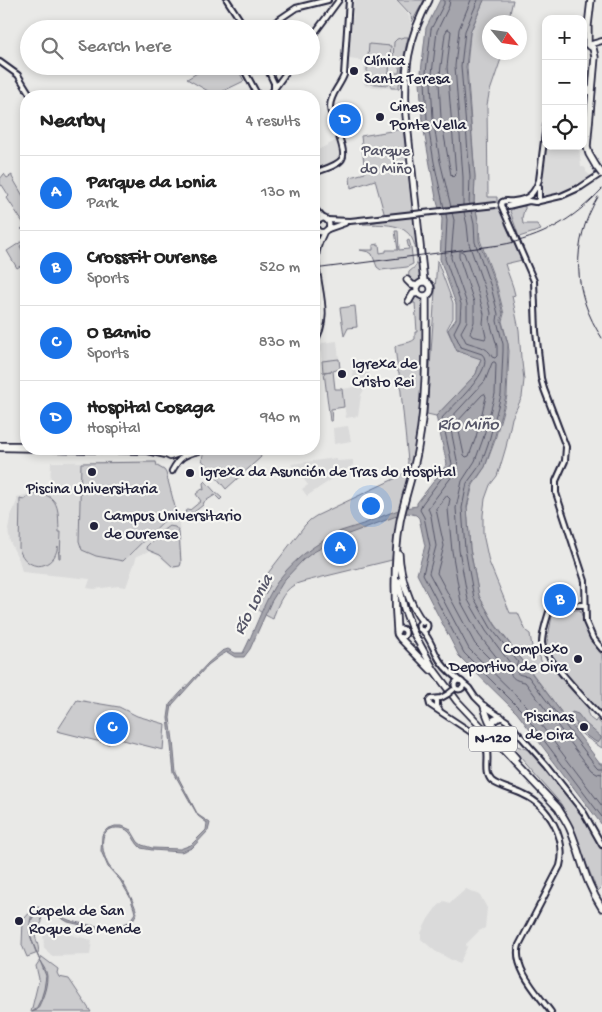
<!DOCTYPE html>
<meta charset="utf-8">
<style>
:root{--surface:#fff;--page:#f6f6f6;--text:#222;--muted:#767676;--line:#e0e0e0;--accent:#1a73e8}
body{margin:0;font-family:"Gochi Hand",sans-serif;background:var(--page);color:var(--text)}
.controls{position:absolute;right:15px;top:15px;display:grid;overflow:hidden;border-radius:10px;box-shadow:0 2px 8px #0003}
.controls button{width:45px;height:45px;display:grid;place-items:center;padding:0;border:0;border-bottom:1px solid var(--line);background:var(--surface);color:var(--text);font:25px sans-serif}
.compass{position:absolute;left:482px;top:15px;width:45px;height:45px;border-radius:50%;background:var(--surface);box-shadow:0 2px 8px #0003;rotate:119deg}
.you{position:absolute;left:370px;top:505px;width:18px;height:18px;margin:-12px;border:4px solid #fff;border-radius:50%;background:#1a73e8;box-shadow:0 0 0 8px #1a73e833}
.badge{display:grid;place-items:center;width:32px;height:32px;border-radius:50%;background:var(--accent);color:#fff;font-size:16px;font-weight:700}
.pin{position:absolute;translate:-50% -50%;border:2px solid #fff;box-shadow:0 1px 5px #0006}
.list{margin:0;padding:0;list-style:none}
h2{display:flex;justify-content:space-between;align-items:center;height:65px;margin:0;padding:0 20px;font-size:21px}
h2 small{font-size:16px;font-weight:400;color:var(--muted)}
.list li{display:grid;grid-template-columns:32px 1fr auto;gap:15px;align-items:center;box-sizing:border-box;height:75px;padding:0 20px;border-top:1px solid var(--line)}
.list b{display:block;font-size:19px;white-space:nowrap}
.list p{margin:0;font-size:16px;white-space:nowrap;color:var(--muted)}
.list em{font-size:16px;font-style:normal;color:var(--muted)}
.icon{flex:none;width:28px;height:28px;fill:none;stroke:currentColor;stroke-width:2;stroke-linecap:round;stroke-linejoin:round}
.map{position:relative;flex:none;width:602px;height:1012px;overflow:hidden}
.search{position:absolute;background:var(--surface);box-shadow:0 2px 8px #0003;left:20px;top:20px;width:300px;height:55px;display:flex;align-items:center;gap:12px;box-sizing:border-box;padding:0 18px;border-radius:28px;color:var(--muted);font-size:19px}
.panel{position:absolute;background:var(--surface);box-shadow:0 2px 8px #0003;left:20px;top:90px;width:300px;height:365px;border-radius:20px}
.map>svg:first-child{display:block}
.built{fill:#dadada}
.green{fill:#ccccce;stroke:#777784}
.water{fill:#a5a5ac;stroke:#71717f}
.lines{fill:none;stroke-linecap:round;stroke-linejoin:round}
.shore{stroke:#565668;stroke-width:1}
.secondary-casing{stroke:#22223b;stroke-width:8}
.primary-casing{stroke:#22223b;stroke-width:8}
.highway-casing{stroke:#22223b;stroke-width:9}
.secondary{stroke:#f6f6f2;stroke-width:4}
.primary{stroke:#f6f6f2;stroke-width:4.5}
.highway{stroke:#f6f6f2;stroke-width:5.5}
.rail{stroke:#22223b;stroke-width:1}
.secondary-bridge-casing{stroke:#22223b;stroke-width:8;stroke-linecap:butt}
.highway-bridge-casing{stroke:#22223b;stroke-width:9;stroke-linecap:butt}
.secondary-bridge{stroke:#f6f6f2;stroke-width:4}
.highway-bridge{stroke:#f6f6f2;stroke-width:5.5}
.poi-dot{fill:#22223b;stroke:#f6f6f2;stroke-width:2}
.labels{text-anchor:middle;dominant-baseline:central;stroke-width:4.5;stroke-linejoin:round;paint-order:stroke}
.shield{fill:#f6f6f2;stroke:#626272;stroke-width:1}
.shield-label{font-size:15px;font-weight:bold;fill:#22223b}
.poi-label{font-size:16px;fill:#22223b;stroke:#f6f6f2;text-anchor:start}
.park-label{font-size:16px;fill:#555567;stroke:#f6f6f2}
.water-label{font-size:18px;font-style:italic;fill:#565668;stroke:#f6f6f2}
</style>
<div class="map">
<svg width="602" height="1012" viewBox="0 0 602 1012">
<rect width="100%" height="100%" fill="#e9e9e7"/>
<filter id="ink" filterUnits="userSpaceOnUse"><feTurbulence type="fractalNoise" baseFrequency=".02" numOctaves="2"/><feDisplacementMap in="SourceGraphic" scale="10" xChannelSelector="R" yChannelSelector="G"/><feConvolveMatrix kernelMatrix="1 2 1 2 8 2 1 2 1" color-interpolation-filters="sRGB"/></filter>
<g filter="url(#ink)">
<!-- built -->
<path class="built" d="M354,0h42l13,16 3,10 -8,27 -5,36 -34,-3 -2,-5 2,-20 -16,-2z
M337,140l3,11 -2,8 -3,2 -21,9v-18z
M547,146h32l2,21h3l2,2v3l5,4 -14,10 -11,5 -22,5 -1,-3 -2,-1z
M337,341l2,18 -17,2 -2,-14 2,-4z
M367,366l3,13 -9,16 -3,21 -12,2 -4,-29 13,-2 -3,-19z
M348,426l3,15 -17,3 -1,-16z
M336,458l1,3 16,-1v5l-46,31 -5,-7 6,-4 -6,-8 1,-1 -7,-10 -3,1 -2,-3z
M157,461v3l8,6 14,54 3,39 -1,3 -5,2h-3l-14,-12 -10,-5 -12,5 -11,31 -8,-1 -24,3 -7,-1 3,-9 -68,-7 -3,-12 -9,-18 -2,-13 2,-11 7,-17v-4l20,-5h13l1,-30z
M466,889l14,6 7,13 -2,20 -6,3 -13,13 1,3 -8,17 -24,-13 -14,-12v-6l7,-14 8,-11 8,-7 6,2z
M47,929l45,11 -2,15 -38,1 -8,-8 -1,-16z"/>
<!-- green -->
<path class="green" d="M397,0h27l-12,22 -1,-7z
M484,0h29l-5,22h-18v30l13,1 -14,41 -2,11 1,92h9v6l-5,1v4h7l7,15 -1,1 17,36 -17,4c3,11 8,20 10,31l-3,1 7,34 2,28 1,4 2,18 -2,17 -10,21 -6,29 -5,17 -4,12 -7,9 -5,14 -2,16v19l6,28 21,51h8l8,18 4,3 3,19h6l2,8 6,5 2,-2 40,45 -2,3 3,6 5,4 2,-3 5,6v23l-18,-12 -15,-14 -9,-11 -9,-13 -56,-74 -16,-28 -9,-47 -3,-41 6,-23 12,-18 9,-24 13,-47 2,-45 -1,-7 -6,-23 2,-7 -7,-28 -17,-46 -1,-16 -5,-22 1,-25 -8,-110 3,-34z
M404,37h4l-5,23 -4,26v2h-8l1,-15h7l2,-12 -8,-1 1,-18 3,-3z
M369,44l22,2 -3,39 -22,-2z
M209,66h27l8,15 -29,14 -28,-16z
M403,129l18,146 -2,6 -2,3h-3c-4,-4 -6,-6 -5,-12 10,-8 9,-9 7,-20 -4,-31 -29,-27 -53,-28l23,-4 -11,-40 -24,8 -1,-11 15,-4 -4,-37z
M4,174l3,4 5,-3v2l14,24v27l-2,2 -3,-1 3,-2v-3l-17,-26 2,-2 -7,-11 -2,1v-7z
M525,206v3l-1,1 -2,8 1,6h14l4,6 -22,7 -9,-26c4,-4 9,-4 15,-5z
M395,231h3l1,19 10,-1 -2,-8 2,-1 2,7 2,17 -6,3 -26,3 -4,-3 -5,-13 -3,-2 -9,-2h13v-5l6,-1 1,9 6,-1v-2h12z
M24,240l2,3 -6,3 6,12v11l-2,-5 -7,4 -10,-17z
M437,260l16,43v15l-6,11 10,22 24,7 -5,16 -40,42 -9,-2z
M419,295l4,5v2c1,46 1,92 -6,138 -7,40 -23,78 -25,120l-86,21c-4,1 -8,2 -12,4 -11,6 -18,23 -21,34 -14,-7 -23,-11 -16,-29l8,4 5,-8 -8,-5 43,-56 5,-5 6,-4 78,-37c9,-5 13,-8 14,-18l-9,-89h-1l-3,-25c4,-5 13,-2 20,-8v-7h2l-2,-29h-3l2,-7z
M355,306l2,21 -9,1 -4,8 -4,-28z
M339,359l1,10 -7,2 2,18h7l2,18 -13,2 1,12h-2l-6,-49 8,-1 -9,1 -1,-11z
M204,449h54l3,8 -35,32 -24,-29z
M156,462l1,4 7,4 2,3 9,34 -1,4 -51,50 -27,-5 -14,-6 -3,-9 2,-78z
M205,481l10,11 7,6 -2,2 -5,-5 -11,7 -1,3 -10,8h-4l2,9 -4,1 -2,-11 4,-3 1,1 11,-9 -5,-7 6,-5 2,1 -1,-7z
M39,493c22,4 19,21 20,39h2l-1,26h-1l-1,-12c-1,4 -2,8 -4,11 -12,16 -31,8 -35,-9l1,-49 4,1 7,-5z
M169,526l6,1 4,5 2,31 -1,3 -7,1 -13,-12 -12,-5 -2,-3 16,-16z
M556,610h24l11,31 11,14v60l-46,-52 -10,-16 7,-36z
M77,700l42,7 18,9 28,8 -2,26 -52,-13 -2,7 -52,-13z
M499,733l18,13 12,4 38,41 15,19 20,38v39l-6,6 -2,-10 -24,-62 -9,-17z
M39,907l3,15 -7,11c0,7 5,13 3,20l-11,4 -5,-12 1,-25 11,-12z
M42,957l16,12 -1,4 2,4 10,2 22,33h-60l8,-33 -3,-13z"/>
<!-- water -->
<path class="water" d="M440,0h44l-14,32 -4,35 9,110 -1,25 5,22v17l17,45 7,28 -2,6 7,24v7l-2,45 -13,47 -8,24 -13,18 -5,22 3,42 9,47 16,29 31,40 -6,4 1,1 9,1 70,92h2v62l-85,-112 -58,-57 -42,-82 8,-28 -6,-28 -3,-3 -8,-2 -14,4 -51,19 -31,17 -9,7 -18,19 -14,23 -21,47 -6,8h-9l-8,-5 -7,4 -12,9 -36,40 -2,13 3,23 3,32 22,42 12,8 -2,8 -16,17 -11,4 -29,-2 -11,-2c-9,-8 -9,-20 -22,-20 -3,0 -8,0 -11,2 -10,7 -4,28 1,36 4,6 10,10 13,15 6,10 12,21 15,32l-6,10 -19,6 -18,-1 -26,-6 -14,-8 -14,-4c-19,12 -6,38 1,53 3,4 6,9 6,14 0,12 -5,23 -10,33l-5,2 4,-3 5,-10 3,-10 2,-13 -15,-38c-2,-9 -3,-27 9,-29 11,-2 20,8 29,11 11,4 30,7 42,7 6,0 12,-3 18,-5l6,-9 -1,-4 -4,-12 -10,-17 -12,-13 -7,-16 1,-16 5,-6 8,-3h7l9,4 7,12 4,3 10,3 28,1 11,-4 15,-15 1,-7 -9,-7 -24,-43 -6,-55 2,-14 38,-41 14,-12 6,-2 7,4h8c11,-21 19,-46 31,-66 16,-26 41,-43 67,-56 8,-3 17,-5 25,-8 17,-7 33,-15 51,-17v-3l30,-39 -11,-48 40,-42 5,-15 -24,-8 -9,-21 8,-11v-15l-16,-45 2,-40 -6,-21 -14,-78 -2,-39 6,-53z
M572,712l6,2 7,9 16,14v2l-3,4 -10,-6 -12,-11 1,-3 -6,-3 -2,-3z"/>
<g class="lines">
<!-- shore -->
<path class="shore" d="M444,0v4l-13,25 -6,52 2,38 7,43 10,46
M450,0l-1,6 -12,25 -6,51 2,37 7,42 11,46
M448,29l3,2 -4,36 9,107 -3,3 -2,-2 -10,-57 -2,-36 6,-48z
M469,205l1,-28 -9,-111 4,-35 13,-31
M463,206v-29l-8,-111 4,-37 12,-29
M471,211l3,13 1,18 16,45 7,27 -1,7 6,23v7l-2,44 -12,46 -8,23 -14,19 -5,25 3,41 9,49 17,30 27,34c-1,2 -2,4 -2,6 -1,8 8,7 12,8l68,90 2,2h4
M452,213l2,7 -3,38 16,46v17l-6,11 5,10c10,4 22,4 26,15l3,1 2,-2v-10l-7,-24 1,-9 -6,-24 -16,-45 -2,-19 -3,-13
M446,214l1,6 -2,39 16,45 -1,16 -6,12 7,15 21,7c15,14 -31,53 -40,64l10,46 -30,40 -2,6 4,7 6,29 -7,28 41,79 57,57 81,107
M461,251l3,2 14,39 6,22 -1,9 3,14 -1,2 -13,-3 -2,-3 4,-11v-20l-15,-45v-4z
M485,394l1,3 -10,40 -7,19 -3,1 -2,-2 -7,-33 25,-27z
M447,496l3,3 -2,10 4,42 9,51 18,33 23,29v2l-2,2 -2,-1 -23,-23 -38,-71 7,-27 -8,-37z
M602,774l-6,-1 -5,-3 -66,-88c-13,-2 -16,-6 -15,-19l-24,-32 -18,-31 -9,-50 -3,-42 6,-27 13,-20 8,-22 12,-45 1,-30 -1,-2h-2l-1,1 -7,18 -36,39 9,45 -2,6 -28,37 3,8 5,30 -7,27 40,76 57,56 76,101"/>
<defs>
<path id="secondary" d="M227,0l19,29
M265,29l31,-21 32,-8
M311,38l28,-38
M588,45l14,-4
M0,62l18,13 13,21
M242,66l16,30
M266,66l8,17v6
M269,96l22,-30
M314,173c7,-3 24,-7 28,-14 6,-8 -12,-40 -12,-52 0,-12 10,-21 14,-32l5,-75
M539,180c-5,14 -10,19 -25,21 -5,1 -8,-1 -12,1l-1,3 33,76 2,50 5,47 3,11 22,58 -1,14 -9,20v12l29,88 1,41 7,16 9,11
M539,180l7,-55
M537,202l2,-3v-12
M508,206l21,-5 6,1 26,-6 20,-9 21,-14
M314,208l9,10
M327,220l23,1 37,-4
M328,229l17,-6
M585,605h-32l-3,4c-3,9 -8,25 -8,34 1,13 49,63 60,75
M418.5 626a4.5 4.5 0 1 1 9 0a4.5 4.5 0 1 1-9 0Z
M396.5 633a4.5 4.5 0 1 1 9 0a4.5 4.5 0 1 1-9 0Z
M422,630c7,7 10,16 14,24 5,11 15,20 24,27
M454.5 685a4.5 4.5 0 1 1 9 0a4.5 4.5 0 1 1-9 0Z
M463,683l6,5 6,9 9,9 23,15 40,45 37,47 18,32
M448,694l-7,4 -10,1 -2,2 1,4 50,33c3,4 6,8 7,13 2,9 -3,23 5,30 7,6 23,9 32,14 25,11 43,44 36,71l-41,79c-7,23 20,50 32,67
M434,699l3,2v5l3,5"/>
<path id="primary" d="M314,245l1,-21 2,-3 6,-3c5,1 7,5 6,10l-5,4h-5l-3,-4
M314,272l5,48 -1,7 -4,9
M314,342c18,-26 2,-56 2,-84 0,-9 4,-18 8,-26
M0,445h26
M0,448l148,3 18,4
M166,449l-1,3 1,3 4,2 22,-8
M172,471c7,-13 12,-17 27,-20l2,-2"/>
<path id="highway" d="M588,45l5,3 2,9 -8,90 2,7 7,12
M588,45v-19l3,-26
M583,92l6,-1 3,-3
M407,280l5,5 6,1
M424,282l-18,-167c-2,-45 1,-75 23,-115
M417 289a7 7 0 1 1 14 0a7 7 0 1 1-14 0Z
M409,301l4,-7 5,-1
M399,554c1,21 10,51 24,68
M398,581l6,27 7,19
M397,631c-3,-37 -3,-73 3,-110 5,-25 14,-49 18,-74 9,-50 8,-101 8,-151
M413,632l21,38 23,31 101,107c4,7 9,14 12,21 12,28 14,52 32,79
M400,638l31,32
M484,706c5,21 18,36 32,52
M492,726l2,-6 7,-3"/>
</defs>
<!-- secondary casing -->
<use href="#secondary" class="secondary-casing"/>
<!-- primary casing -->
<use href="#primary" class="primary-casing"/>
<!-- highway casing -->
<use href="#highway" class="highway-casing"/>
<!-- secondary -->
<use href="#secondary" class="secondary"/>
<!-- primary -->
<use href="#primary" class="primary"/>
<!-- highway -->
<use href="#highway" class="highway"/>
<!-- rail -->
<path class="rail" d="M598,197c-28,46 -25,97 4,141
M314,269l186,-24c42,-7 73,-25 102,-56"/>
<defs>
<path id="secondary-bridge" d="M387,217l109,-12
M448,694l5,-4"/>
<path id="highway-bridge" d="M596,166l6,8
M411,627l2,5"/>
</defs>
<!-- secondary-bridge casing -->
<use href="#secondary-bridge" class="secondary-bridge-casing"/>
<!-- highway-bridge casing -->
<use href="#highway-bridge" class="highway-bridge-casing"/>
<!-- secondary-bridge -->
<use href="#secondary-bridge" class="secondary-bridge"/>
<!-- highway-bridge -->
<use href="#highway-bridge" class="highway-bridge"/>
</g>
</g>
<!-- markers -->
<g class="poi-dot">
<circle cx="354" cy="71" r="5"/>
<circle cx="380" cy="117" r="5"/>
<circle cx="342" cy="374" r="5"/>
<circle cx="92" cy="472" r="5"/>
<circle cx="190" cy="473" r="5"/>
<circle cx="94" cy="526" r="5"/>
<circle cx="578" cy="659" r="5"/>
<circle cx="584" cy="727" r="5"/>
<circle cx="19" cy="921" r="5"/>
</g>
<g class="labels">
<!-- shield labels -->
<rect class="shield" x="469" y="726.5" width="48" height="25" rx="4"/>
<g class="shield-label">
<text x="493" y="739">N-120</text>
</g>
<!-- poi labels -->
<g class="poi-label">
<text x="364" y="62">Clínica<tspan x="364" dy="18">Santa Teresa</tspan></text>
<text x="390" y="108">Cines<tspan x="390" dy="18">Ponte Vella</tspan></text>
<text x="352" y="365">Igrexa de<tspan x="352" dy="18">Cristo Rei</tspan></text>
<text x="200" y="473">Igrexa da Asunción de Tras do Hospital</text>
<text x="92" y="490" text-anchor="middle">Piscina Universitaria</text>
<text x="104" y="517">Campus Universitario<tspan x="104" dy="18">de Ourense</tspan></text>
<text x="568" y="650" text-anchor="end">Complexo<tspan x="568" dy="18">Deportivo de Oira</tspan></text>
<text x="574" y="718" text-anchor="end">Piscinas<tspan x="574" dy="18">de Oira</tspan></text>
<text x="29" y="912">Capela de San<tspan x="29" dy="18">Roque de Mende</tspan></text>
</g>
<!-- park labels -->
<g class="park-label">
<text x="386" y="152">Parque<tspan x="386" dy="18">do Miño</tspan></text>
</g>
<!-- water labels -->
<g class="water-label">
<text x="468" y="425">Río Miño</text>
<text transform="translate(254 605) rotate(-62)">Río Lonia</text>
</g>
</g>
</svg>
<div class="controls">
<button>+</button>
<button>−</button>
<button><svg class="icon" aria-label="locate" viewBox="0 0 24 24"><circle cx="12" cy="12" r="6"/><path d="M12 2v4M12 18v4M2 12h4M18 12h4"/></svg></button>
</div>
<svg class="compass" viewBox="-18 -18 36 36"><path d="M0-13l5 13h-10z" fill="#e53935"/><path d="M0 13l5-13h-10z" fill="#767676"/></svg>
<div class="you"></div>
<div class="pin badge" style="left:340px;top:548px">A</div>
<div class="pin badge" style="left:560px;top:600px">B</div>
<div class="pin badge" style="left:112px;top:728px">C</div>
<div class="pin badge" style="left:345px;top:120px">D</div>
<div class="search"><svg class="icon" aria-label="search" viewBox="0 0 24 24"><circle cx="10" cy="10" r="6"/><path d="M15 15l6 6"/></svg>Search here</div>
<section class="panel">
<h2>Nearby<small>4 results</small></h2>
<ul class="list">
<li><span class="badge">A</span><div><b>Parque da Lonia</b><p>Park</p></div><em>130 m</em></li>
<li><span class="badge">B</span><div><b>CrossFit Ourense</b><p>Sports</p></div><em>520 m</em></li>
<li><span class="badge">C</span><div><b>O Bamio</b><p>Sports</p></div><em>830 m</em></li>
<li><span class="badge">D</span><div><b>Hospital Cosaga</b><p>Hospital</p></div><em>940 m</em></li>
</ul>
</section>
</div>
